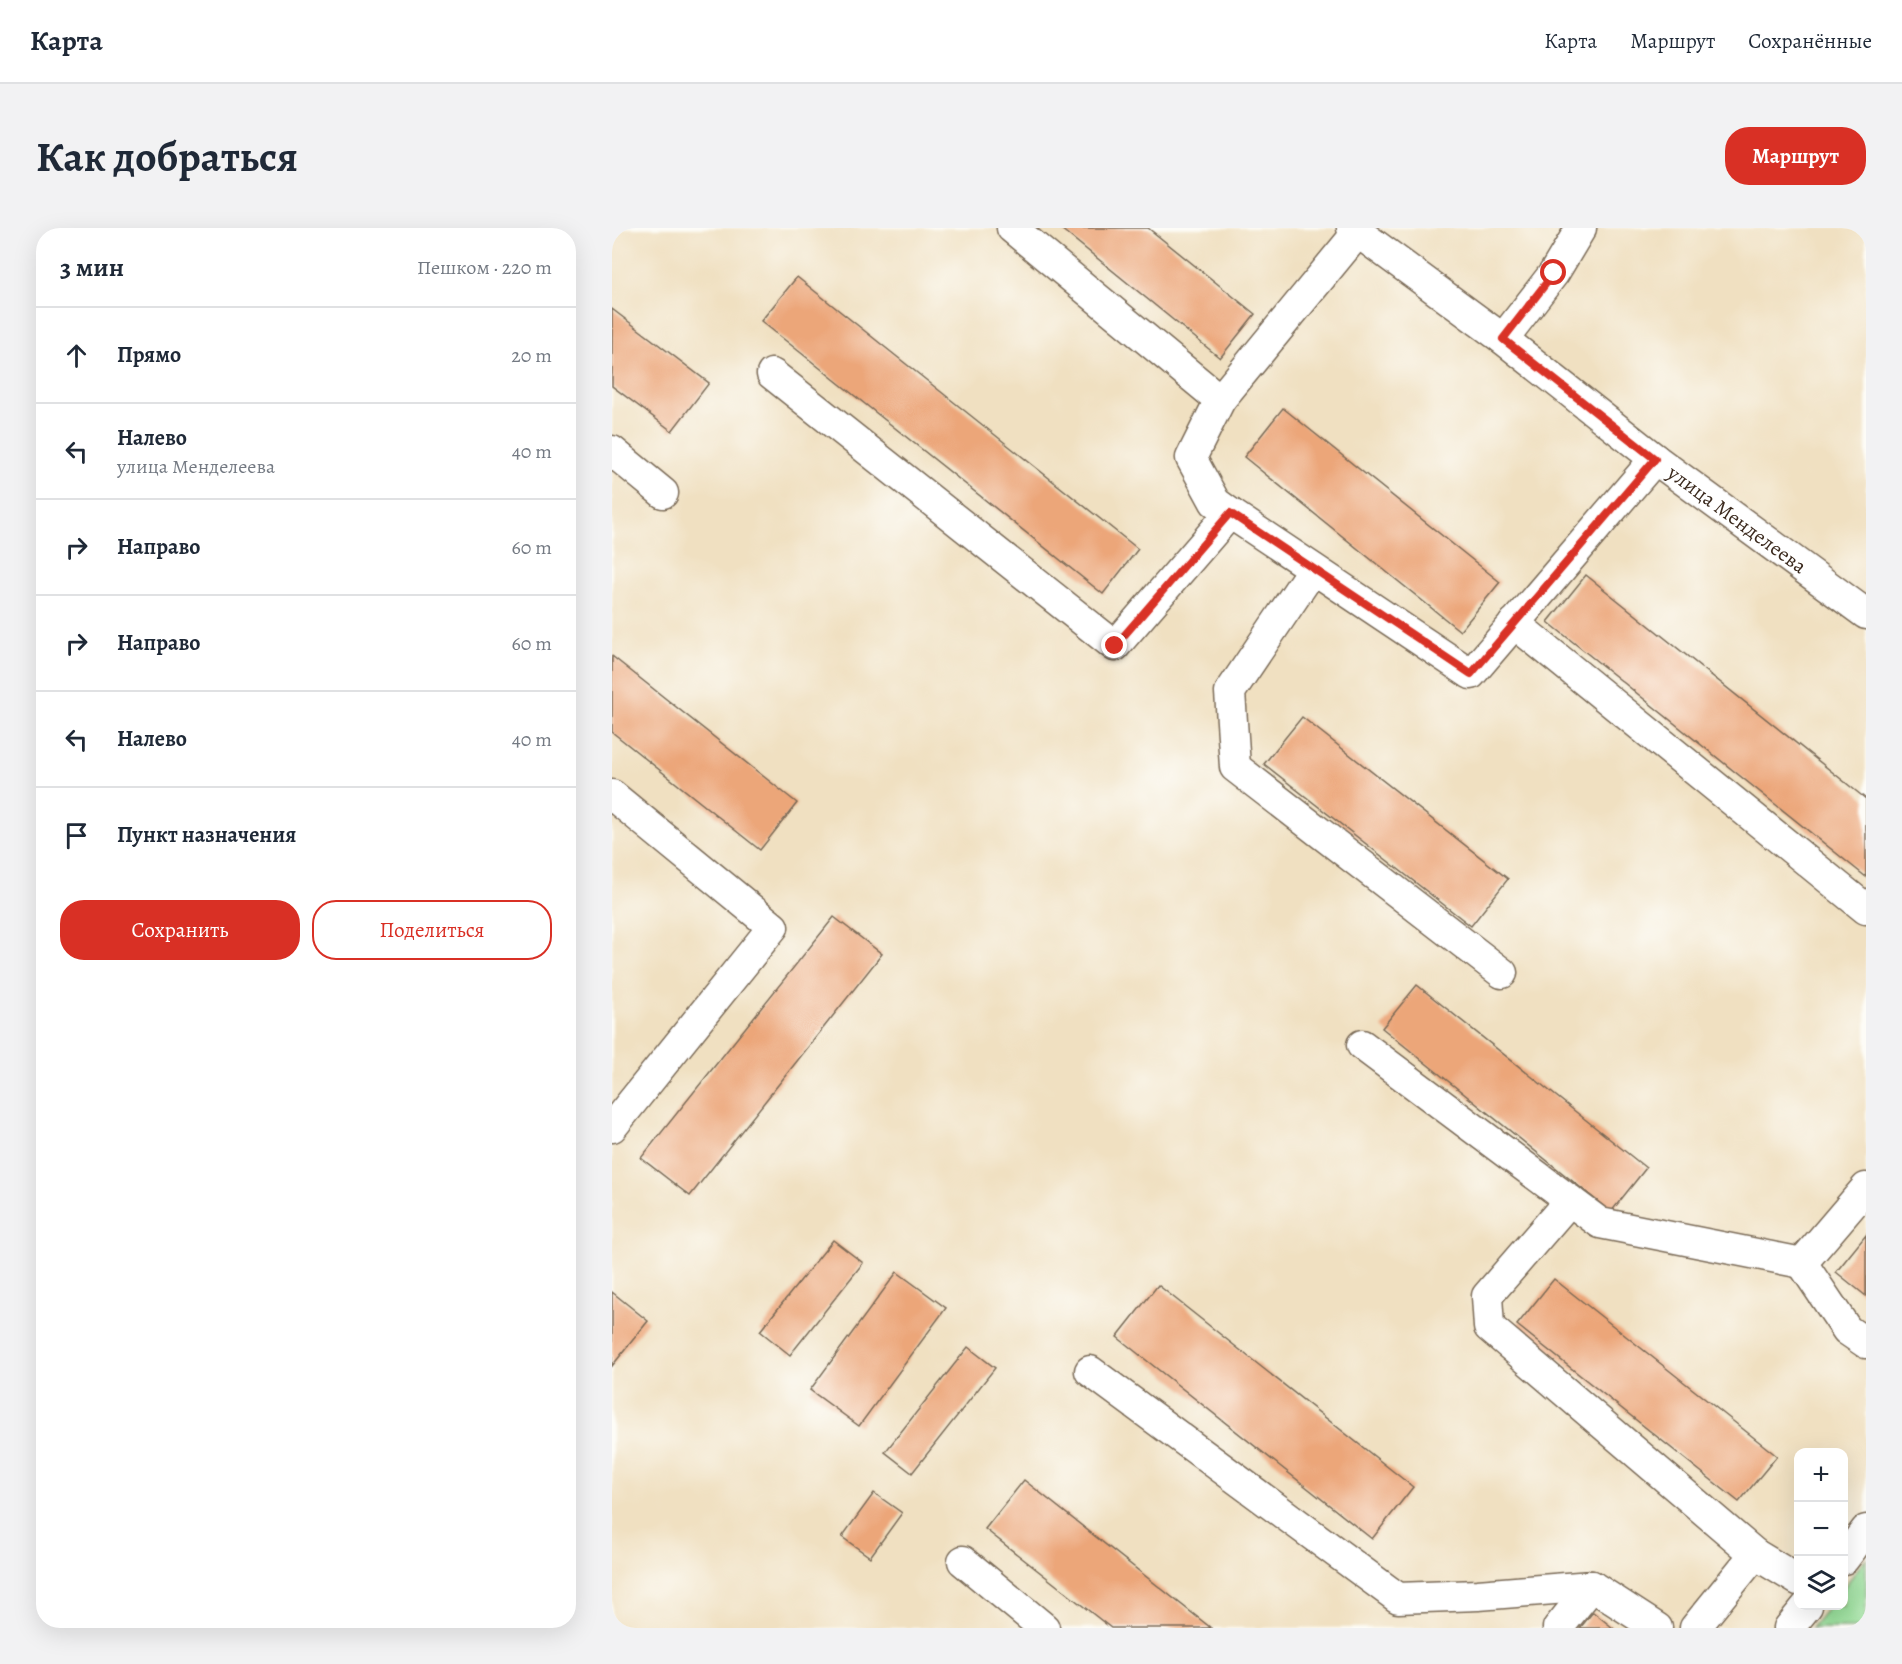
<!DOCTYPE html>
<html lang="ru">
<meta charset="utf-8">
<style>
:root{--surface:#fff;--page:#f2f2f3;--text:#1f2937;--muted:#747a83;--line:#e0e1e3;--accent:#d93025}
body{margin:0;font-family:Alegreya,serif;background:var(--page);color:var(--text)}
.controls{position:absolute;right:18px;bottom:18px;display:grid;overflow:hidden;border-radius:12px;box-shadow:0 6px 24px #0002}
.controls button{width:54px;height:54px;display:grid;place-items:center;padding:0;border:0;border-bottom:2px solid var(--line);background:var(--surface);color:var(--text);font:30px sans-serif}
.stop{position:absolute;width:18px;height:18px;margin:-14px;border:4px solid #d93025;border-radius:50%;background:#fff}
.stop.end{background:#d93025;border-color:#fff;box-shadow:0 2px 6px #0008}
.list{margin:0;padding:0;list-style:none}
h2{display:flex;justify-content:space-between;align-items:center;height:78px;margin:0;padding:0 24px;font-size:26px}
h2 small{font-size:20px;font-weight:400;color:var(--muted)}
.list li{display:grid;grid-template-columns:39px 1fr auto;gap:18px;align-items:center;box-sizing:border-box;height:96px;padding:0 24px;border-top:2px solid var(--line)}
.list b{display:block;font-size:22px;white-space:nowrap}
.list p{margin:0;font-size:20px;white-space:nowrap;color:var(--muted)}
.list em{font-size:20px;font-style:normal;color:var(--muted)}
.actions{display:flex;gap:12px;padding:18px 24px}
.actions a{flex:1;padding:14px 0;border:2px solid var(--accent);border-radius:24px;text-align:center;font-size:21px;color:var(--accent)}
.actions .main{background:var(--accent);color:#fff}
.icon{flex:none;width:33px;height:33px;fill:none;stroke:currentColor;stroke-width:2;stroke-linecap:round;stroke-linejoin:round}
.map{position:relative;flex:none;width:1254px;height:1400px;overflow:hidden;border-radius:24px}
header{display:flex;align-items:center;gap:36px;box-sizing:border-box;height:84px;padding:0 30px;background:var(--surface);border-bottom:2px solid var(--line)}
header strong{font-size:28px}
nav{display:flex;gap:33px;margin-inline-start:auto;font-size:21px}
.intro{display:flex;align-items:center;justify-content:space-between;box-sizing:border-box;height:144px;padding:0 36px}
h1{margin:0;font-size:42px}
.button{padding:15px 27px;border-radius:24px;background:var(--accent);color:#fff;font-size:21px;font-weight:700}
main{display:flex;gap:36px;padding:0 36px}
aside{flex:1;background:var(--surface);border-radius:24px;box-shadow:0 6px 24px #0002}
.map>svg:first-child{display:block}
.green{fill:#94dc97;stroke:#68835a;stroke-width:1.5}
.building{fill:#eca679}
.lines{fill:none;stroke-linecap:round;stroke-linejoin:round}
.minor-casing{stroke:#7a6a57;stroke-width:33}
.minor{stroke:#fff;stroke-width:30}
.route{stroke:#d93025;stroke-width:8}
.labels{text-anchor:middle;dominant-baseline:central;stroke-width:4.5;stroke-linejoin:round;paint-order:stroke}
.street-label{font-size:21px;fill:#3b2a1e;stroke:#fdfcf7}
</style>
<header>
<strong>Карта</strong>
<nav><a>Карта</a><a>Маршрут</a><a>Сохранённые</a></nav>
</header>
<div class="intro"><h1>Как добраться</h1><a class="button">Маршрут</a></div>
<main>
<aside>
<h2>3 мин<small>Пешком · 220 m</small></h2>
<ul class="list">
<li><svg class="icon" aria-label="ahead" viewBox="0 0 24 24"><path d="M12 20V5M6 11l6-6 6 6"/></svg><div><b>Прямо</b></div><em>20 m</em></li>
<li><svg class="icon" aria-label="left" viewBox="0 0 24 24"><path d="M17 20v-9H6M10 6l-5 5 5 5"/></svg><div><b>Налево</b><p>улица Менделеева</p></div><em>40 m</em></li>
<li><svg class="icon" aria-label="right" viewBox="0 0 24 24"><path d="M7 20v-9h11M14 6l5 5-5 5"/></svg><div><b>Направо</b></div><em>60 m</em></li>
<li><svg class="icon" aria-label="right" viewBox="0 0 24 24"><path d="M7 20v-9h11M14 6l5 5-5 5"/></svg><div><b>Направо</b></div><em>60 m</em></li>
<li><svg class="icon" aria-label="left" viewBox="0 0 24 24"><path d="M17 20v-9H6M10 6l-5 5 5 5"/></svg><div><b>Налево</b></div><em>40 m</em></li>
<li><svg class="icon" aria-label="arrive" viewBox="0 0 24 24"><path d="M6 21V4h12l-3 4 3 4H6"/></svg><div><b>Пункт назначения</b></div></li>
</ul>
<div class="actions"><a class="main">Сохранить</a><a>Поделиться</a></div>
</aside>
<div class="map">
<svg width="1254" height="1400" viewBox="0 0 1254 1400">
<rect width="100%" height="100%" fill="#fdfcf7"/>
<filter id="ink" filterUnits="userSpaceOnUse"><feTurbulence type="fractalNoise" baseFrequency=".0167" numOctaves="2"/><feDisplacementMap in="SourceGraphic" scale="12" xChannelSelector="R" yChannelSelector="G"/><feConvolveMatrix kernelMatrix="1 2 1 2 8 2 1 2 1" color-interpolation-filters="sRGB"/></filter>
<filter id="wash" filterUnits="userSpaceOnUse"><feTurbulence type="fractalNoise" baseFrequency=".008" numOctaves="4" result="noise"/><feDisplacementMap in="SourceGraphic" scale="24" xChannelSelector="R" yChannelSelector="G"/><feGaussianBlur stdDeviation="1.35" result="paint"/><feColorMatrix in="noise" values="0 0 0 0 0 0 0 0 0 0 0 0 0 0 0 0 0 1.4 0 .05"/><feComposite in="paint" operator="in"/></filter>
<g filter="url(#wash)">
<rect width="100%" height="100%" fill="#f0e0c1"/>
<!-- green -->
<path class="green" d="M1254,1330v70h-55l18,-22h15v-19z"/>
<g id="blocks">
<!-- building -->
<path class="building" d="M448,0h88l107,86 -35,44z
M185,49l341,272 -35,45 -342,-273z
M0,81l97,74 -37,48 -60,-45z
M671,180l217,174 -40,49 -216,-174z
M974,347l280,224v78l-318,-255z
M0,428l185,147 -37,47 -148,-118z
M690,489l206,162 -37,47 -207,-162z
M222,689l48,37 -192,242 -49,-38z
M805,757l229,183 -35,44 -229,-184z
M1254,1007v61l-30,-24z
M221,1012l30,23 -73,92 -30,-24z
M285,1044l49,36 -87,118 -49,-36z
M942,1051l223,177 -38,46 -222,-177z
M546,1057l255,202 -41,52 -255,-202z
M0,1064l36,29 -36,45z
M356,1119l27,21 -83,105 -27,-21z
M412,1252l187,148h-100l-126,-99z
M262,1265l28,20 -32,44 -28,-20z
M981,1384l20,16h-33z"/>
</g>
</g>
<g filter="url(#ink)">
<use href="#blocks" fill-opacity="0" stroke="#7a6a57" stroke-width="1.5"/>
<g class="lines">
<defs>
<g id="minor">
<path d="M400,0l208,172 138,-168"/>
<path id="s1" d="M740,0l151,111 152,120 211,155"/>
<path d="M891,111l51,-66 27,-45"/>
<path d="M160,146l343,272 115,-133 241,161 184,-215"/>
<path d="M608,172l-29,58 24,44 15,11"/>
<path d="M0,223l51,42"/>
<path d="M701,341l-83,123 5,75 267,206"/>
<path d="M902,395l352,286"/>
<path d="M0,567l161,132 -161,200"/>
<path d="M750,817l238,178 202,40 64,-75"/>
<path d="M958,972l-83,96 2,31 266,227"/>
<path d="M1190,1035l45,67 19,13"/>
<path d="M478,1143l308,227 80,-3 114,-9 65,42"/>
<path d="M1232,1331l22,-29"/>
<path d="M351,1333l81,67"/>
<path d="M946,1400l34,-42"/>
<path d="M1083,1400l60,-74 43,26"/>
<path d="M1177,1400l18,-22"/>
</g>
</defs>
<!-- minor casing -->
<use href="#minor" class="minor-casing"/>
<!-- minor -->
<use href="#minor" class="minor"/>
</g>
</g>
<g class="lines" filter="url(#ink)">
<!-- route -->
<path class="route" d="M503,418l115,-133 241,161 184,-215 -152,-120 51,-66"/>
</g>
<g class="labels">
<!-- street labels -->
<g class="street-label">
<text stroke="none"><textPath href="#s1" startOffset="483">улица Менделеева</textPath></text>
</g>
</g>
</svg>
<div class="controls">
<button>+</button>
<button>−</button>
<button><svg class="icon" aria-label="layers" viewBox="0 0 24 24"><path d="M12 4l9 5-9 5-9-5zM3 14l9 5 9-5"/></svg></button>
</div>
<div class="stop" style="left:942px;top:45px"></div>
<div class="stop end" style="left:503px;top:418px"></div>
</div>
</main>
